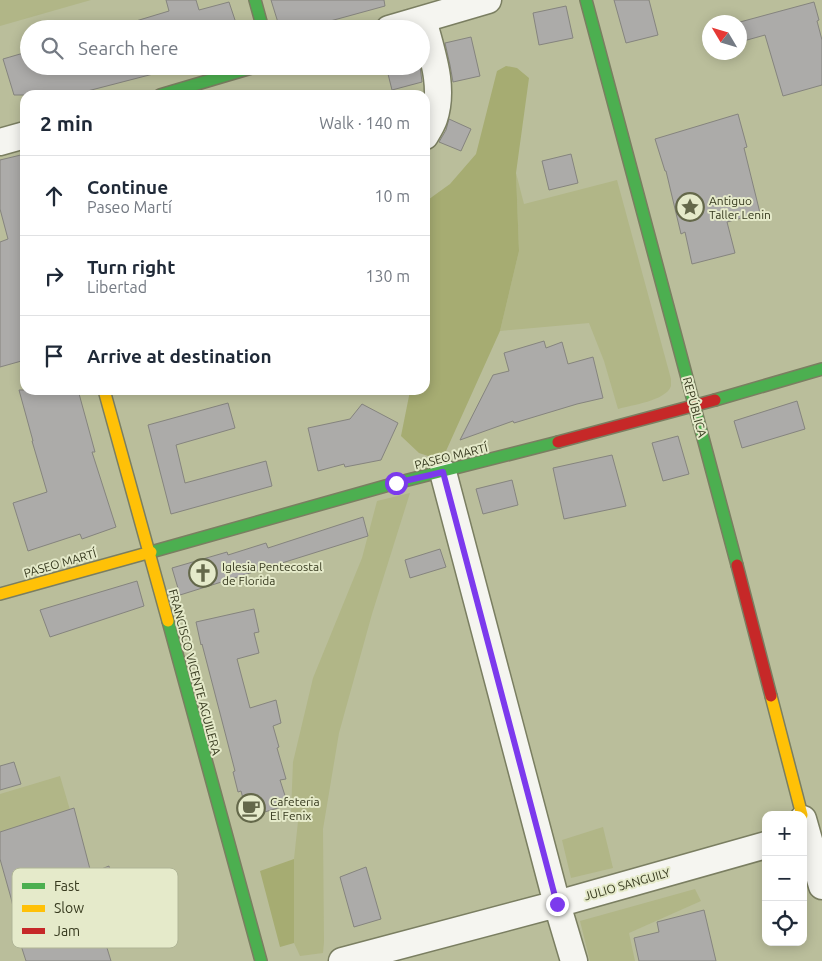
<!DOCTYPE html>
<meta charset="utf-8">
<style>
:root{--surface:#fff;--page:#f6f6f7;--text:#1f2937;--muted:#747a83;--line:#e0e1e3}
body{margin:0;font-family:Ubuntu,sans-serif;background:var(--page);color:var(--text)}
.controls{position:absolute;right:15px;bottom:15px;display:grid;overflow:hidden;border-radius:10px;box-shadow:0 2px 12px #0003}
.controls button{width:45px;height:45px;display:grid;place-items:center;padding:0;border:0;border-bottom:1px solid var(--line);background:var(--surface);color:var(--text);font:25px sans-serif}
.compass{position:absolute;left:702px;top:15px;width:45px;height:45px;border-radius:50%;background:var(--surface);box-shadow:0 2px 12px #0003;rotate:308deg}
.stop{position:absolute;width:15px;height:15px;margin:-11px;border:4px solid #7c3aed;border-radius:50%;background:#fff}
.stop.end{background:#7c3aed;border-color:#fff;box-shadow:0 1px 5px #0008}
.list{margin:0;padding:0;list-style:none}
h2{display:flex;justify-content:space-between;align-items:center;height:65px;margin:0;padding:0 20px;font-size:21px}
h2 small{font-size:16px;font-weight:400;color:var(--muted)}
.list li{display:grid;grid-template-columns:32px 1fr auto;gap:15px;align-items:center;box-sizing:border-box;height:80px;padding:0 20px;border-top:1px solid var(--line)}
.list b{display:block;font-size:19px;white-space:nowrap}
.list p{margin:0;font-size:16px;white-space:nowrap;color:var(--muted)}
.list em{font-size:16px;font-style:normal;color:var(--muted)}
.icon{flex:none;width:28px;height:28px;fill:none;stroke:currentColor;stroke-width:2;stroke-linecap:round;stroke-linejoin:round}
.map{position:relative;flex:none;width:822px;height:961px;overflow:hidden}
.search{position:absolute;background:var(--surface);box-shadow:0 2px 12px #0003;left:20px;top:20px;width:410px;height:55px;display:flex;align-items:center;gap:12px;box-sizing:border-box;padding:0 18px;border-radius:28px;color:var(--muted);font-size:19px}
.panel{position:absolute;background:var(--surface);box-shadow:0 2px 12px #0003;left:20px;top:90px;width:410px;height:305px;border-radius:15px}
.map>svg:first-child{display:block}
.green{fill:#b1b687}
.forest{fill:#a6ac72}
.building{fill:#acaba9;stroke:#85847e}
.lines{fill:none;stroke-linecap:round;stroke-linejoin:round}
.street-casing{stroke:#7a7e61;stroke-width:29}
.fast-casing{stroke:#7a7e61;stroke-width:14}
.slow-casing{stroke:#7a7e61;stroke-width:14}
.jam-casing{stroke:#7a7e61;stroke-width:14}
.street{stroke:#f5f5f0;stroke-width:26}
.fast{stroke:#4caf50;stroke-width:11}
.slow{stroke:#ffc107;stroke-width:11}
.jam{stroke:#c62828;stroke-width:11}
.route{stroke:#7c3aed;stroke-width:6}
.labels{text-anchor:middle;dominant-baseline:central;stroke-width:4;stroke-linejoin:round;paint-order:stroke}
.poi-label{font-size:12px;fill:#36391e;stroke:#e5eaca;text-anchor:start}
.street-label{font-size:12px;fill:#36391e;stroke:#e5eaca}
.key{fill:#e5eaca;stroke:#b0b596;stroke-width:1}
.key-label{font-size:14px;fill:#36391e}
</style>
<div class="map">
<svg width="822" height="961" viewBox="0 0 822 961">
<rect width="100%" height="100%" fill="#babe9b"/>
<!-- green -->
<path class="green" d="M0,0h91l-91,26z
M516,173l8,31 93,-24 54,199c0,2 0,5 0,7 -5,15 -40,19 -53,23l-14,-48 -15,-38 -89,8 19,-80z
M410,493l-38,121 -33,119 -16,96 1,113 -1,11 -23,3 -6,-13v-84l5,-47h-8l2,-50 20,-84 49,-120 15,-57z
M60,776l10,34 -70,22v-38z
M603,827l10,41 -42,10 -9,-38z
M695,889l6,12 -72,32 6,28h-45l-10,-40z"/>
<!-- forest -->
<path class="forest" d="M506,66l11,2 12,10 -13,95 3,78 -19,80 -54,120 -15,6 -12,-4 -18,-17 8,-40v-6h16v-188l25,-18 26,-30 21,-83z
M294,859v84l-14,4 -20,-76z"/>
<!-- building -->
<path class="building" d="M166,0h30l3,10 30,-8 9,27h-111l-1,-5 43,-13z
M271,0h113l1,6 -84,23h-21z
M614,0h35l9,35 -32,8z
M814,2l5,18 -2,1 5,19v45l-39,11 -18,-61 -25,7v-20z
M566,6l7,32 -34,7 -6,-32z
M471,37l9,39 -27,6 -3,-17 -5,-22z
M27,52l2,5v9h127l1,7 -85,22h-58l-11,-36z
M386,66h34l2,16 -30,8z
M738,114l9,33 -3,1 16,65 -33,9 8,31 -43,11 -7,-32 -4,2 -15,-63h-1l-10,-32z
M449,119l22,10 -10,22 -22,-9 7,-12z
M25,154v206l-25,7v-125l8,-3 -8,-30v-49z
M571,154l7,29 -29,7 -7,-29z
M544,341l2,7 16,-6 6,22 25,-7 10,41 -26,6 -63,19 -1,-2 -53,19 33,-65 16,-4 -5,-18z
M19,390h59l17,62h-3l24,75 -34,12 -2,-5 -52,17 -15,-48 34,-11 -15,-51h1z
M797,401l8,28 -63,19 -8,-27z
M228,403l7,25 -59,17 9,38 81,-22 6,25 -101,28 -23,-89z
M362,404l36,19 -17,37 -36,7 -1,-3 -26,7 -10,-43 42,-9z
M678,436l11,38 -26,7 -11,-38z
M612,455l14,51 -62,13 -11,-51z
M512,480l6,25 -35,9 -7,-25z
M363,517l5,19 -188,59 -8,-27 55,-16 1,3 38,-12 2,5z
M440,549l6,18 -36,11 -5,-18z
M137,581l7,25 -94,31 -10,-27z
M254,609l5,23 -5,1 5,20 -22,6 13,49 26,-8 5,23 -8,3 6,21 -2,1 9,31 -6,1 8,25 -40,12 -7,-26 -3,1 -5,-20 2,-1 -33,-127 -1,1 -5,-23z
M14,762l7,22 -21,6v-24z
M74,808l17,65 18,-7 5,26 -22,7 19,62h-85l-9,-28h2l-8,-35 -11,-39v-27z
M366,867l15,52 -27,8 -14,-50z
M704,910l12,51h-77l-5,-23 25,-6 -2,-10z"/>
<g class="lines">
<defs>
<path id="street" d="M423,19c8,32 22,67 11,100 -2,6 -6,12 -9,17
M389,29l99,-29
M0,142l25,-7
M443,472l114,432 17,57
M803,819l19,67
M342,961l215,-57 209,-59"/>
<path id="fast" d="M255,0l8,29
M586,0l151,565
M160,95l98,-29
M715,400l107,-31
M151,552l245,-69 162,-41
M168,621l93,340"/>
<path id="slow" d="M104,390l64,231
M0,594l151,-42
M771,696l31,119"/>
<path id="jam" d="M558,442l157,-42
M737,565l34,131"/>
</defs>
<!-- street casing -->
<use href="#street" class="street-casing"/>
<!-- fast casing -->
<use href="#fast" class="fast-casing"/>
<!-- slow casing -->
<use href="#slow" class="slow-casing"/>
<!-- jam casing -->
<use href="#jam" class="jam-casing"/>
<!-- street -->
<use href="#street" class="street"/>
<!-- fast -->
<use href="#fast" class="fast"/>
<!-- slow -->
<use href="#slow" class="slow"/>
<!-- jam -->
<use href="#jam" class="jam"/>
</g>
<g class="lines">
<!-- route -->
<path class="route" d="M396,483l47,-11 114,432"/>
</g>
<!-- icons -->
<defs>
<symbol id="sight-ring" viewBox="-11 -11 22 22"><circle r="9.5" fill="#e5eaca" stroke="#64684a" stroke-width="1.5"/><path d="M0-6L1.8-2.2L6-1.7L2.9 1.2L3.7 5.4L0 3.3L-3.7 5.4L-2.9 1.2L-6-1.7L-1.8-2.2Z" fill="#64684a"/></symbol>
<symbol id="church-ring" viewBox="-11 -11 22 22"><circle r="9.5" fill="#e5eaca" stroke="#64684a" stroke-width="1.5"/><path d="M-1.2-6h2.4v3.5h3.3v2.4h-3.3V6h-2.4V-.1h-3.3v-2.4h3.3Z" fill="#64684a"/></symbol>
<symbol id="cafe-ring" viewBox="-11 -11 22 22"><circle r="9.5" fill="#e5eaca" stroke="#64684a" stroke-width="1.5"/><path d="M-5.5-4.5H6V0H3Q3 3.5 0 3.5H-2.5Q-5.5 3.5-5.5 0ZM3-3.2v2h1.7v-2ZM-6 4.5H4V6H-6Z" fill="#64684a"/></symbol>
</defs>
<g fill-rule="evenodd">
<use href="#sight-ring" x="674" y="191" width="32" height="32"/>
<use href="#church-ring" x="187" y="557" width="32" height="32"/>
<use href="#cafe-ring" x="235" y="792" width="32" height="32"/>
</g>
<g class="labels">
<!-- poi labels -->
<g class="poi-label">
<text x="709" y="200">Antiguo<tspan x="709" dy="14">Taller Lenin</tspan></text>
<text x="222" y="566">Iglesia Pentecostal<tspan x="222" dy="14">de Florida</tspan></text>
<text x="270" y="801">Cafeteria<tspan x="270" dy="14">El Fenix</tspan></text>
</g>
<!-- street labels -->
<g class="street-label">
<text transform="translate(695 407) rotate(75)">REPÚBLICA</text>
<text transform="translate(451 456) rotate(-14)">PASEO MARTÍ</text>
<text transform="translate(60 563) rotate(-16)">PASEO MARTÍ</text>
<text transform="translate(195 672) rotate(75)">FRANCISCO VICENTE AGUILERA</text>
<text transform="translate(627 884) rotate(-16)">JULIO SANGUILY</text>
</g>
</g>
<!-- legend -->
<rect x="12" y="868" width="166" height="80" rx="8" class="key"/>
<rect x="22" y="883" width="23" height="6" fill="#4caf50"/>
<rect x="22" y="905" width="23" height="7" fill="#ffc107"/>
<rect x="22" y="928" width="23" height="6" fill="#c62828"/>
<g class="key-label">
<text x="54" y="891">Fast</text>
<text x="54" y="913">Slow</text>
<text x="54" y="936">Jam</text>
</g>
</svg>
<div class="controls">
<button>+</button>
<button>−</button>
<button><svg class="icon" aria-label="locate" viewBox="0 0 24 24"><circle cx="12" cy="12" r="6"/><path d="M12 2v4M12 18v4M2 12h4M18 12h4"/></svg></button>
</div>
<svg class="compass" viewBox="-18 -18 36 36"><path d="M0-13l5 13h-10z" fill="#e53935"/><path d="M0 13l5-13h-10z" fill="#747a83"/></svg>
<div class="stop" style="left:396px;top:483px"></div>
<div class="stop end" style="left:557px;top:904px"></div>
<div class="search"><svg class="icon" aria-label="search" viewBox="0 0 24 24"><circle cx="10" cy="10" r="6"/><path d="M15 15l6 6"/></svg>Search here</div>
<section class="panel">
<h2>2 min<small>Walk · 140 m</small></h2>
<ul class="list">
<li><svg class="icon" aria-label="ahead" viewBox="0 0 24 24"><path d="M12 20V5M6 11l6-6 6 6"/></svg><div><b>Continue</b><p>Paseo Martí</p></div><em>10 m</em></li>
<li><svg class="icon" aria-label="right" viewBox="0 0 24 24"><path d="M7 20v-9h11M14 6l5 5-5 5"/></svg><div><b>Turn right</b><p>Libertad</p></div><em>130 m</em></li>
<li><svg class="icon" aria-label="arrive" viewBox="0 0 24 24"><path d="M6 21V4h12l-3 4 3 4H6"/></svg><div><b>Arrive at destination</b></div></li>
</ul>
</section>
</div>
